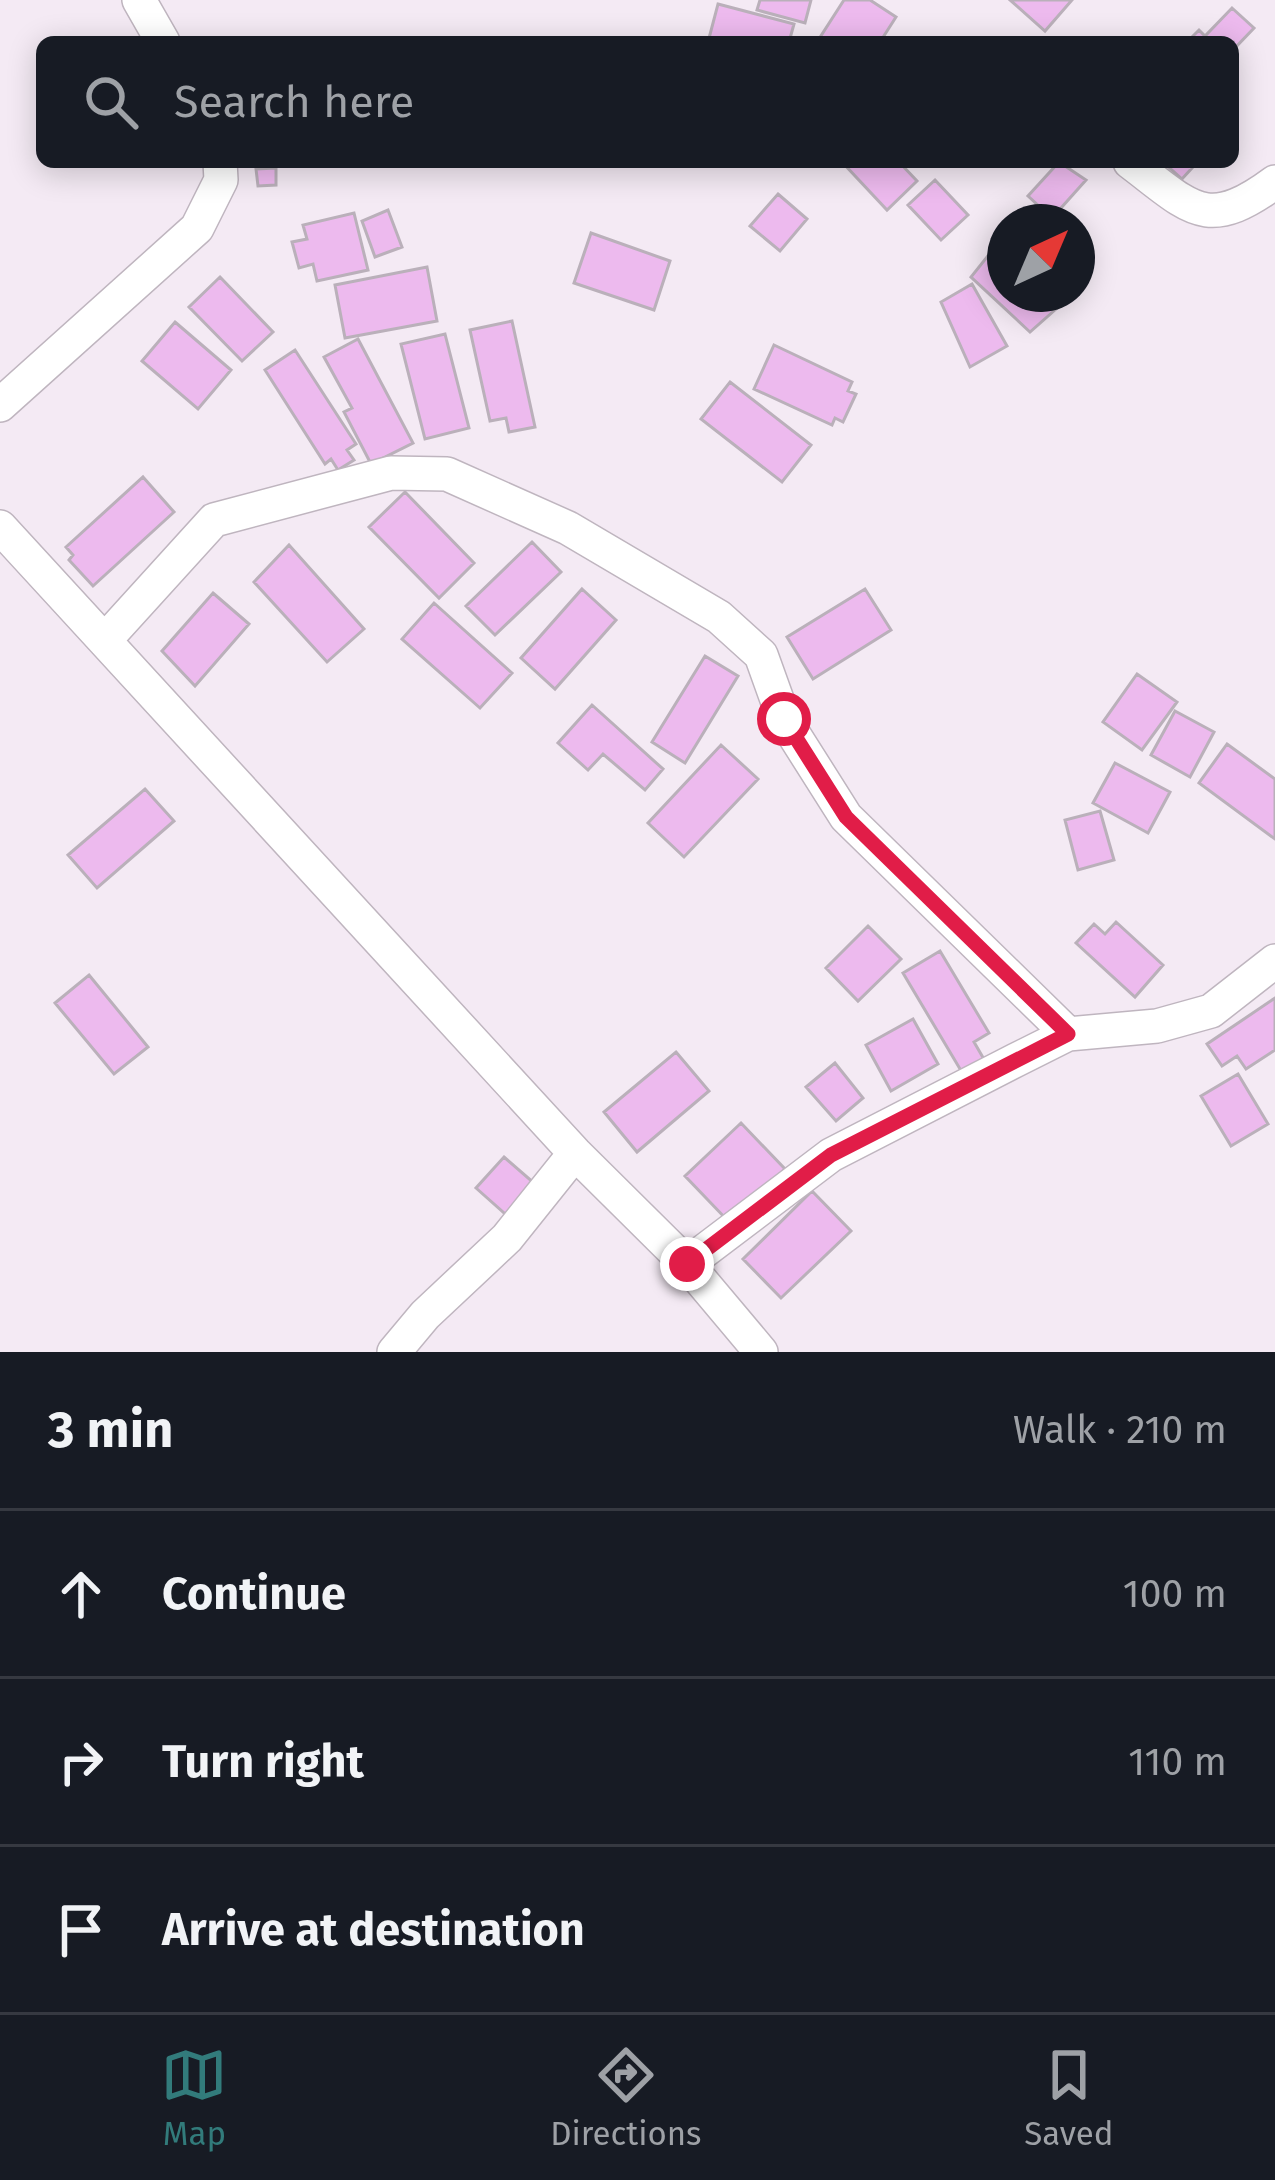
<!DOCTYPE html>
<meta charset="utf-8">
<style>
:root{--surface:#171b24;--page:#242831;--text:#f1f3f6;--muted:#9ea1a6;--line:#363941;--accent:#327b7b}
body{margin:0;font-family:"Fira Sans",sans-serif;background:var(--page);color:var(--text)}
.compass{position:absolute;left:987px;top:204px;width:108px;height:108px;border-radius:50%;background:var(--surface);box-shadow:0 6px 30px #0003;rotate:44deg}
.stop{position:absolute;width:36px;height:36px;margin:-27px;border:9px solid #e11d48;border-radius:50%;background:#fff}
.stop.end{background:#e11d48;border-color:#fff;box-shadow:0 3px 12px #0008}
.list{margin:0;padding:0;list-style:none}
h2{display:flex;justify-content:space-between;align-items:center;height:156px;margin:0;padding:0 48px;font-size:51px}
h2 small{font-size:39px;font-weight:400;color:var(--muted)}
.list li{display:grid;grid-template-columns:78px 1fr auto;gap:36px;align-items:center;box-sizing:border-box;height:168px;padding:0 48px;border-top:3px solid var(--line)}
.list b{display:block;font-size:45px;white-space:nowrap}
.list em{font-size:39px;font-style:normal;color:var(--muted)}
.icon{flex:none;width:66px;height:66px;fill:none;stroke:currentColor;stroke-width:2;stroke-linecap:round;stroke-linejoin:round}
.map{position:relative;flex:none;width:1275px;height:1352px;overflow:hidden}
.search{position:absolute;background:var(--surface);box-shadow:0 6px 30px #0003;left:36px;right:36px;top:36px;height:132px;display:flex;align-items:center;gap:30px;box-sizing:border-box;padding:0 42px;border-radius:18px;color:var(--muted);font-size:45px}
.sheet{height:660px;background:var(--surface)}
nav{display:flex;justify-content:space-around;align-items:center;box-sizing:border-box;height:168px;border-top:3px solid var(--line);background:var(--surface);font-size:33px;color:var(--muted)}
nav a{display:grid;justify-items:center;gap:6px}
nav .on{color:var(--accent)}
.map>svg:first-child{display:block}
.building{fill:#edbaee;stroke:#bab0ba;stroke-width:3}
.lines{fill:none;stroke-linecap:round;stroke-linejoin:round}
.minor-casing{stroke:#bfb5bf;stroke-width:36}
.minor{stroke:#fff;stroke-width:33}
.route{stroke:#e11d48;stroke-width:15}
</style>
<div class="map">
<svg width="1275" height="1352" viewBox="0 0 1275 1352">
<rect width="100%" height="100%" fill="#f4eaf4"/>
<!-- building -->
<path class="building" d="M760,0h51l-6,23 -48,-13z
M844,0h26l26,17 -16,25h-63z
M1010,0h62l-27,31z
M718,4l76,20 -5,18h-81z
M1232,8l22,20 -21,22v-8h-46l12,-12 6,6z
M842,162h57l18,19 -30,29z
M1059,162l27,18 -34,38 -24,-22z
M1163,162h23l6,6 -10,11z
M276,168v17l-18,1 -2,-17z
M935,180l33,35 -27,25 -33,-35z
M778,194l29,25 -27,32 -30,-25z
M388,210l14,37 -27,10 -13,-36z
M354,213l14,57 -51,11 -4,-17 -14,4 -7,-26 15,-3 -4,-14z
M591,233l79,28 -16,49 -80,-27z
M999,242l6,5v47h52l8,7 -35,31 -59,-55z
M427,267l10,54 -92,17 -10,-53z
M220,277l53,55 -31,29 -53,-54z
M972,284l35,62 -37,21 -29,-65z
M512,321l23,106 -26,5 -3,-14 -16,3 -20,-91z
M175,322l56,48 -33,39 -56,-48z
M445,334l24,94 -44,11 -24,-95z
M358,339l55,104 -42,21 -27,-52 8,-4 -28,-51z
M774,345l78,37 -4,9 8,3 -13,28 -8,-4 -3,7 -78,-36z
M295,350l61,94 -9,6 7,10 -16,10 -7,-11 -6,5 -60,-94z
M730,382l81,63 -29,37 -81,-63z
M143,477l31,35 -81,74 -24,-26 4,-5 -7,-8z
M405,492l69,71 -35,35 -70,-71z
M532,542l29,30 -66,63 -29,-29z
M289,545l75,84 -37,33 -73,-80z
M582,589l34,31 -61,69 -34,-31z
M865,589l26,41 -78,49 -26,-42z
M213,593l36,31 -54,62 -33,-35z
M434,603l78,70 -32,35 -78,-69z
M705,656l33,20 -53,87 -33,-21z
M1137,674l40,28 -35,48 -39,-28z
M592,705l71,64 -18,21 -42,-36 -15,16 -30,-27z
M1175,711l39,21 -24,45 -39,-22z
M1227,744l48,35v60l-76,-56z
M721,745l37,34 -74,78 -36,-34z
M1115,763l55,29 -22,41 -55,-30z
M145,789l29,32 -77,67 -29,-33z
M1100,811l14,49 -36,10 -13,-50z
M1116,922l47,43 -28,32 -59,-54 18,-19 11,10z
M868,926l33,33 -43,42 -32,-33z
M940,951l49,82 -15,9 11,19 -22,13 -60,-101z
M89,975l59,72 -34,27 -59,-71z
M1275,998v52l-29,19 -9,-13 -15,10 -15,-22z
M913,1019l25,45 -47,27 -25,-46z
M676,1052l33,39 -72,61 -33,-40z
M835,1063l28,35 -27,23 -30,-34z
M1238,1074l30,50 -37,22 -30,-50z
M741,1123l44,46 -56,53 -44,-46z
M504,1157l46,40 -28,32 -46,-41z
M812,1191l39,40 -70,67 -38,-39z"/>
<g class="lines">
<defs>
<path id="minor" d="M139,0l24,42
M1130,162c61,46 76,71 145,20
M0,405l197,-177 24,-48 -1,-18
M0,527l575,626 112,111 74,88
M105,640l109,-120 177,-47 56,1 121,54 151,89 42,38 23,64 62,98 222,217
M687,1264l144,-109 185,-95 52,-26 89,-8 54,-15 64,-50
M394,1352l31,-37 82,-77 68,-85"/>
</defs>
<!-- minor casing -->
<use href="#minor" class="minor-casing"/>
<!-- minor -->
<use href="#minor" class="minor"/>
</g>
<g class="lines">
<!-- route -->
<path class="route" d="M687,1264l144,-109 237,-121 -222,-217 -62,-98"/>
</g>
</svg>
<svg class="compass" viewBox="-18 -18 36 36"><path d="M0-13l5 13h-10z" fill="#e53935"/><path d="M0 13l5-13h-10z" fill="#9ea1a6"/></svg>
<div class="stop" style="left:784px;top:719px"></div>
<div class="stop end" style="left:687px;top:1264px"></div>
<div class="search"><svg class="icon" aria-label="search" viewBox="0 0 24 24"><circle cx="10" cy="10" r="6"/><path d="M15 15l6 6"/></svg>Search here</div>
</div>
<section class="sheet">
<h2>3 min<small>Walk · 210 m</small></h2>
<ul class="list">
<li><svg class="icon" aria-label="ahead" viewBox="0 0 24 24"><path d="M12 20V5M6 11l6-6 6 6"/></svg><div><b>Continue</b></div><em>100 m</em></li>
<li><svg class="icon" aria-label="right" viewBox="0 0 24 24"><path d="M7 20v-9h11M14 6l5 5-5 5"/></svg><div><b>Turn right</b></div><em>110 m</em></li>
<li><svg class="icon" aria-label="arrive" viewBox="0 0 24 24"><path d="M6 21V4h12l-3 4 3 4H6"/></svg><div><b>Arrive at destination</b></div></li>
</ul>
</section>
<nav>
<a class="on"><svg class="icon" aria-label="map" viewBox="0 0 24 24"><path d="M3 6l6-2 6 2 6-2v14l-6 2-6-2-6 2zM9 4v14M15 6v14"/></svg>Map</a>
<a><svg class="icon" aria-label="directions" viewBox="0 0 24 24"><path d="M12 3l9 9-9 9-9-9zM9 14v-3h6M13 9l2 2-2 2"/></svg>Directions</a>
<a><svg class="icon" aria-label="saved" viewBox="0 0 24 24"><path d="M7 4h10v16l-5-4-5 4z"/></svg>Saved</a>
</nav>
